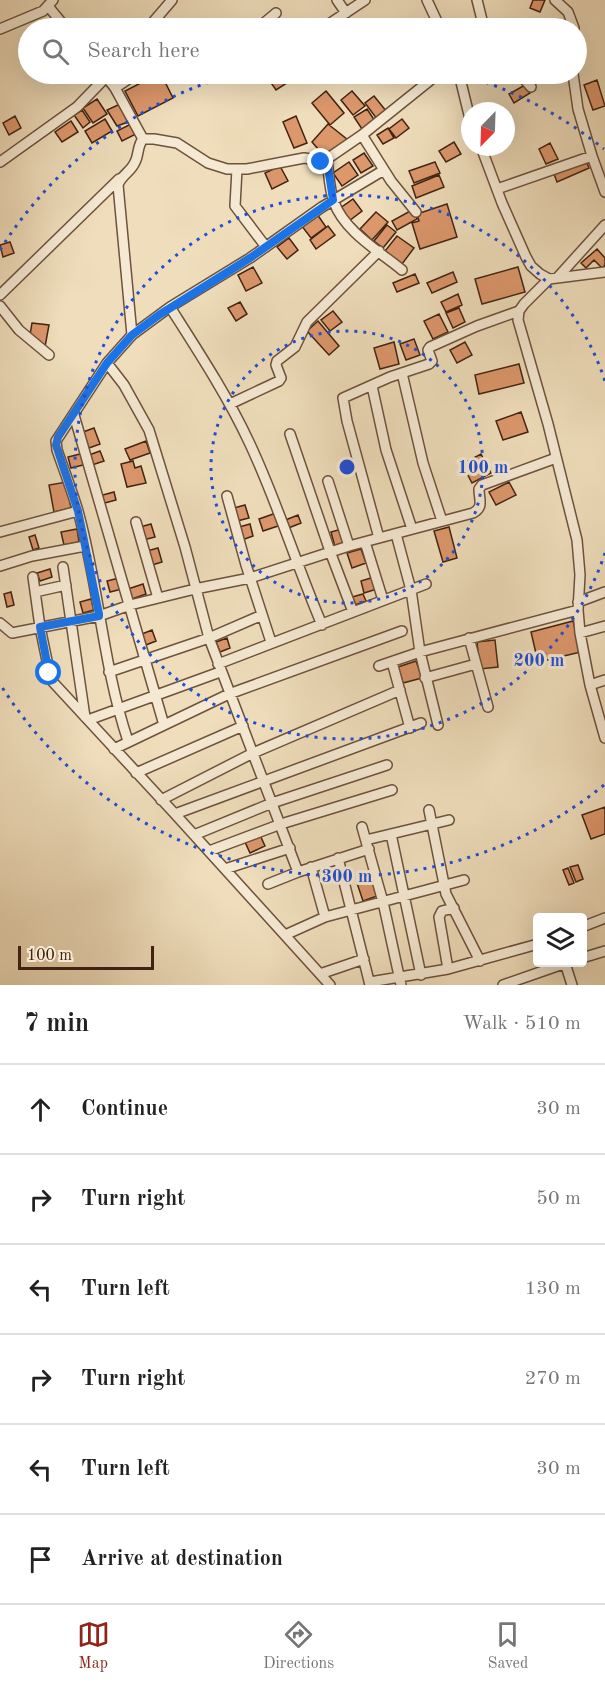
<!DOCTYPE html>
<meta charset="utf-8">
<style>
:root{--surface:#fff;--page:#f2f2f2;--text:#222;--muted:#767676;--line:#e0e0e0;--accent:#8f2418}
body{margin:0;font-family:"Old Standard TT",serif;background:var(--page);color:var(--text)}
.controls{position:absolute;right:18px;bottom:18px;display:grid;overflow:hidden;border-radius:6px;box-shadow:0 6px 24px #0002}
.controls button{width:54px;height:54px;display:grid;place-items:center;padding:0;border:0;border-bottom:2px solid var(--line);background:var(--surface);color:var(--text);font:30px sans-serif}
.compass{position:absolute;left:461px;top:102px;width:54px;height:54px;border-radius:50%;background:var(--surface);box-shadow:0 6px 24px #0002;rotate:203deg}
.scale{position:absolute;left:18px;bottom:15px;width:136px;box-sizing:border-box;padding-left:6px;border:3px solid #422312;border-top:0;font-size:16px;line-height:21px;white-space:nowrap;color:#422312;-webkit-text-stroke:4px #f5e9d3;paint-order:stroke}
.stop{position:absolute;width:18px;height:18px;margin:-14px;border:4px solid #1a73e8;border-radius:50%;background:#fff}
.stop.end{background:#1a73e8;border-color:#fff;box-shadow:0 2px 6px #0008}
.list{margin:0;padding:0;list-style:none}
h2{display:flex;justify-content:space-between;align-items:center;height:78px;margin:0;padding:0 24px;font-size:26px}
h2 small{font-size:20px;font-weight:400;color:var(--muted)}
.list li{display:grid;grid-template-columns:39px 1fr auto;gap:18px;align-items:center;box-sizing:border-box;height:90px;padding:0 24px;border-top:2px solid var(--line)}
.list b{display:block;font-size:22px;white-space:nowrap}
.list em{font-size:20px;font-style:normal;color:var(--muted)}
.icon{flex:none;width:33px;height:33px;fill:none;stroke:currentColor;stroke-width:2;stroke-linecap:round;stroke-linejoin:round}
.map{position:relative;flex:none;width:605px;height:985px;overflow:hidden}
.search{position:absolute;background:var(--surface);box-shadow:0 6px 24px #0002;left:18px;right:18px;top:18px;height:66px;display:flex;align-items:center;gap:15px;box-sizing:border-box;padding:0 21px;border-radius:33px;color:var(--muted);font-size:22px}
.sheet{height:618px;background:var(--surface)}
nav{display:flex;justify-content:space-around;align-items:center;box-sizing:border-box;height:84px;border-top:2px solid var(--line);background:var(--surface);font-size:16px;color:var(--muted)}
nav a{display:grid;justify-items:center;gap:3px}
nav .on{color:var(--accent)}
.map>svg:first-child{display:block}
.building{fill:#dc976b;stroke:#422312;stroke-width:1.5}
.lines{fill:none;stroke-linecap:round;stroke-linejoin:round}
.minor-casing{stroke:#6d523c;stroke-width:12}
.minor{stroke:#f5e9d3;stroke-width:9}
.route{stroke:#1a73e8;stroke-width:8}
.ring{fill:none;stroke:#1d4ed8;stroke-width:3;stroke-dasharray:3 6}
.centre{fill:#1d4ed8;stroke:#f5e9d3;stroke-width:3}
.ring-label{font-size:18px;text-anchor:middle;font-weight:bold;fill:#1d4ed8;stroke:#f5e9d3;stroke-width:6;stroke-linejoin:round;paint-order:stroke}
</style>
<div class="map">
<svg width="605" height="985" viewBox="0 0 605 985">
<rect width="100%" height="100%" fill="#efddbb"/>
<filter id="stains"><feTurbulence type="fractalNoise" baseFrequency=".00333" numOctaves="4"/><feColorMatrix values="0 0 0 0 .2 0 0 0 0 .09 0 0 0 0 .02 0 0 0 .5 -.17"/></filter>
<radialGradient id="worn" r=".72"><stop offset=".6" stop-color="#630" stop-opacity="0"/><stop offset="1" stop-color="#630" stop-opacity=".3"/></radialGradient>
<!-- building -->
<path class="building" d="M533,0h12l-5,12 -10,-4z
M158,74h3l12,24 -35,18 -13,-25z
M265,74h36l-25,16z
M597,80l8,26 -12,4 -9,-25z
M525,85l5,8 -16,10 -5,-9z
M326,91l18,22 -14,12 -18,-22z
M352,91l13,15 -12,9 -12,-15z
M374,96l13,16 -10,7 -12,-16z
M97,99l10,15 -14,9 -10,-15z
M120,104l8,18 -11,4 -10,-16z
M367,109l8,12 -13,8 -8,-12z
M82,110l8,12 -7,6 -9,-13z
M15,116l6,12 -12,7 -6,-12z
M296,116l11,27 -13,5 -11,-26z
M105,119l7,12 -20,12 -7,-12z
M402,119l7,9 -13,10 -7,-9z
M71,121l7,11 -16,10 -7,-10z
M131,124l5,10 -14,7 -5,-10z
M328,124l20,16 -23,17 -13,-15z
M388,128l6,10 -11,6 -6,-9z
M454,142l7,12 -15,8 -7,-11z
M550,143l8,16 -12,5 -7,-15z
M364,153l9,13 -12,7 -8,-13z
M586,161l3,7 -32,14 -3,-8z
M349,162l9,13 -16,11 -9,-13z
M435,162l5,11 -26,10 -5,-12z
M280,166l8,15 -16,8 -7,-16z
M439,175l5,12 -28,11 -4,-12z
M353,199l9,12 -13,10 -10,-12z
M447,204l10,33 -37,12 -8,-26 7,-2 -2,-7z
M412,210l5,9 -20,11 -5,-9z
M376,212l12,10 -16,18 -12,-11z
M317,214l9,13 -15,11 -10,-13z
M387,225l9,7 -13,16 -9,-7z
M328,226l7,9 -19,14 -6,-9z
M397,236l17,12 -12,16 -17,-13z
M289,238l9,12 -11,9 -10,-12z
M10,242l4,11 -11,4 -3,-12z
M597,249l8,9v7l-3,3 -8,-8 -8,8 -5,-5z
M253,267l9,16 -16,8 -8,-16z
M518,267l7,25 -43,12 -7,-25z
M453,272l4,10 -25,11 -5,-10z
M415,274l4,9 -22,9 -4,-9z
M458,294l4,11 -16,7 -5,-10z
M240,302l7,12 -11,7 -8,-13z
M459,308l6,14 -12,6 -7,-15z
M333,311l9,11 -12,9 -9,-11z
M439,314l9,18 -15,7 -9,-18z
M318,321l21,25 -10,9 -22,-24z
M32,323l17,2 -4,22 -15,-12z
M414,339l6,16 -14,5 -6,-16z
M394,342l5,22 -19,5 -6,-21z
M465,342l7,13 -15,8 -7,-13z
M519,364l5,19 -45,11 -4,-19z
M521,412l7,20 -25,8 -7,-19z
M94,428l6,16 -11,4 -6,-16z
M146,441l4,12 -20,7 -5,-11z
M100,451l4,10 -12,4 -3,-10z
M84,453l3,11 -16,4 -3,-11z
M481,454l10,19 -19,10 -10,-19z
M133,461l2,7 6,-2 5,17 -19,4 -6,-23z
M66,482l5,26 -17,4 -5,-27z
M509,482l7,13 -20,10 -7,-13z
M114,492l2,8 -15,4 -2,-8z
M245,505l4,13 -12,3 -3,-13z
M276,513l5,12 -18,6 -4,-12z
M298,515l3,8 -15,6 -3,-8z
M151,524l4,13 -12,3 -3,-13z
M250,524l3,12 -11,4 -3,-13z
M449,527l8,31 -14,4 -9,-31z
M77,529l2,13 -15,3 -3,-13z
M342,529l4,14 -11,4 -4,-15z
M35,535l4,13 -6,2 -4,-13z
M158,548l4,14 -10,3 -5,-14z
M361,549l5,14 -14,5 -5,-15z
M50,569l2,8 -12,4 -3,-8z
M374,577l3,12 -13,4 -3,-12z
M119,578l3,11 -12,3 -3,-11z
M143,584l3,10 -14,5 -4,-10z
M11,592l3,13 -7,2 -3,-13z
M363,594l3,7 -11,4 -3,-8z
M91,599l3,11 -11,3 -3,-11z
M573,621l8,31 -43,10 -7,-30z
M152,630l4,11 -10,4 -4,-11z
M227,638l3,10 -10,4 -4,-10z
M495,640l3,27 -18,2 -3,-27z
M416,661l6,17 -19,5 -5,-16z
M605,807v27l-14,5 -9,-24z
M260,835l5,11 -15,7 -5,-11z
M578,865l5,14 -7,3 -6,-15z
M568,868l6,15 -5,2 -6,-15z
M371,878l6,18 -14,5 -6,-18z"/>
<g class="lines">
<defs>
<path id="minor" d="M337,0l9,13
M427,0l13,28
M477,0l7,28
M555,0l13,12 6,16
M48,6l18,22
M148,28l24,-28
M258,28l18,-15
M323,28l42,-28
M0,29l43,-18 10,-11
M104,74l11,14 28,51
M459,74l11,45
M520,74l11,13
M115,88l21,-14
M362,135l29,46 25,31
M481,147l21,56 24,54 5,9 9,8 9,5
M592,156l13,36
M327,160c2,13 2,29 7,42 10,29 45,49 68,68
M0,162l77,-55 32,-33
M237,169l-2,37 31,41
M497,189l95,-33 -14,-47 -5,-35
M605,272l-56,7 -25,25 -5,7 -1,9 30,104 29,116 3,35 -2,35 2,23 10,52 15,53
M558,277l47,-52
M0,295l119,-116
M0,306l19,24 30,25
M170,307c28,44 57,88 79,135 28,59 47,122 73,183
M132,335l-14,-150c3,-10 13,-13 17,-23 4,-7 2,-16 8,-23h11l23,4 31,20 19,6h20l57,-11 20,3 38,-26 76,-61
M107,363l17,22 25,45 36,117 24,91 89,234
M402,373l21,90 19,58
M372,386l14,64 26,79
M230,404l49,-23 2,-3 -5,-13 1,-4 18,-14 12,-25 72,-71
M74,415l90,310
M290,434l41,120 22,58
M328,481l21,65
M227,496l19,69 25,77
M136,522l22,76
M0,532l78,-21
M396,534l15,56 9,62 18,73
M379,538l-32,-117 -4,-23 47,-21 39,-13 3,-3 -4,-11 2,-3 47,-21 42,-15
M365,542l18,58
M0,566l32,-10 53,-10
M63,567l22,150
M33,577l7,50 11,53 124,134 246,-91
M35,592l31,-7
M578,602l27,-10
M0,623l12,10 87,-17 31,-11 65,-16 55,-11 99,-32 124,-33c11,-6 6,-13 6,-24l3,-4 74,-27
M580,633l25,-7
M469,638l19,69
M392,662l18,66
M218,664l208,-80
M379,666l41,-14 158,-42
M109,672l100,-34 53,-23
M425,678l51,-14
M590,685l15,-5
M88,720l132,-48
M128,741c-25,-75 -29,-154 -50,-230 -6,-20 -14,-41 -21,-61l-1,-9 51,-78 25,-28 38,-28 80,-49 72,-51 62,-37
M114,749l115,-55 173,-63
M136,773l107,-47
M161,800l92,-47 147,-63
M429,810l17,84 34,67
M175,814l155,171
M362,827l21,75 18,83
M391,834l30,141
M194,835l78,-32 115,-38
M366,840l83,-20
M209,851l72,-27 111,-34
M338,858l32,127
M311,867l14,50
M225,869l65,-21
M268,884l30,-12 71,-23
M582,927l23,-9
M285,935l40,-18 139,-37
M582,958l23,-7
M565,963l7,22
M448,969l-9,-52 3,-6 12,-3
M320,974l44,-15
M370,982l78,-13 90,-25
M503,985l63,-22"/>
</defs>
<!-- minor casing -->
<use href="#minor" class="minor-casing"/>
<!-- minor -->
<use href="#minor" class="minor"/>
</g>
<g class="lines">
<!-- route -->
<path class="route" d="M49,673l-9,-46 59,-11v-2l-21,-103 -22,-66 2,-8 49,-74 25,-28 27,-20 91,-57 83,-58 -6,-40 -6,2"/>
</g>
<!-- distance rings -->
<g class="ring">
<circle cx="347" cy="467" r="136"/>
<path d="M605 553A272 272 0 1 1 605 381"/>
<path d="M604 785A409 409 0 0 1 0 684M0 250A409 409 0 0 1 234 74M460 74A409 409 0 0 1 604 149"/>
</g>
<circle cx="347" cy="467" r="9" class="centre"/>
<g class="ring-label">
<text x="483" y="473">100 m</text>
<text x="539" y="666">200 m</text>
<text x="347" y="882">300 m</text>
</g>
<rect width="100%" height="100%" filter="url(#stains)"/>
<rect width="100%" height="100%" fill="url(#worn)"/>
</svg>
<div class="controls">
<button><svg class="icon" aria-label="layers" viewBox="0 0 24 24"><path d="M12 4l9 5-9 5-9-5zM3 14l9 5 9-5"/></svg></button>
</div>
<svg class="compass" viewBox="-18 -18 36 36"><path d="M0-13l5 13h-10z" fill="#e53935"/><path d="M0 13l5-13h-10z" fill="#767676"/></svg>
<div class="scale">100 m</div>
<div class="stop" style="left:49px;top:673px"></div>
<div class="stop end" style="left:321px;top:162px"></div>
<div class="search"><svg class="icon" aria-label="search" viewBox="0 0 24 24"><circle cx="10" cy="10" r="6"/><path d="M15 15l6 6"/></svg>Search here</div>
</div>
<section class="sheet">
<h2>7 min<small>Walk · 510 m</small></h2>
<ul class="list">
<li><svg class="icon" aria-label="ahead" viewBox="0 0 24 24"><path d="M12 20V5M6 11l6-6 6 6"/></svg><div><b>Continue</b></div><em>30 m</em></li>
<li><svg class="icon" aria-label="right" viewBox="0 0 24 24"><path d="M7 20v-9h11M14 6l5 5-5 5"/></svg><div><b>Turn right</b></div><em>50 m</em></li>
<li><svg class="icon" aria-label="left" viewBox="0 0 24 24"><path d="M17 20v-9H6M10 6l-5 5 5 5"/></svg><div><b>Turn left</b></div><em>130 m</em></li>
<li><svg class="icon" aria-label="right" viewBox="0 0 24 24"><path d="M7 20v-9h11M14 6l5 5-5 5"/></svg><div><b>Turn right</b></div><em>270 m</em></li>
<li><svg class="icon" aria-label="left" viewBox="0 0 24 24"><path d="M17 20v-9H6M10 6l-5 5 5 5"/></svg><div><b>Turn left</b></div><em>30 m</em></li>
<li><svg class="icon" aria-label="arrive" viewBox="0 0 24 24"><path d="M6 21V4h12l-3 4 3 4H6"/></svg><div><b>Arrive at destination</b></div></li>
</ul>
</section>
<nav>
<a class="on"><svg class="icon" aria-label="map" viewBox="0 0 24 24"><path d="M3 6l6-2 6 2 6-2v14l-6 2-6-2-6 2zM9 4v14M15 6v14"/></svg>Map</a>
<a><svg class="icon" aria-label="directions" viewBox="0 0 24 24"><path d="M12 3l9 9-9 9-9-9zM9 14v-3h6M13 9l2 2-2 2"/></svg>Directions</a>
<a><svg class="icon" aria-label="saved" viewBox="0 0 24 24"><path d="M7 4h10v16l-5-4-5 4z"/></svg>Saved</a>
</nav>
